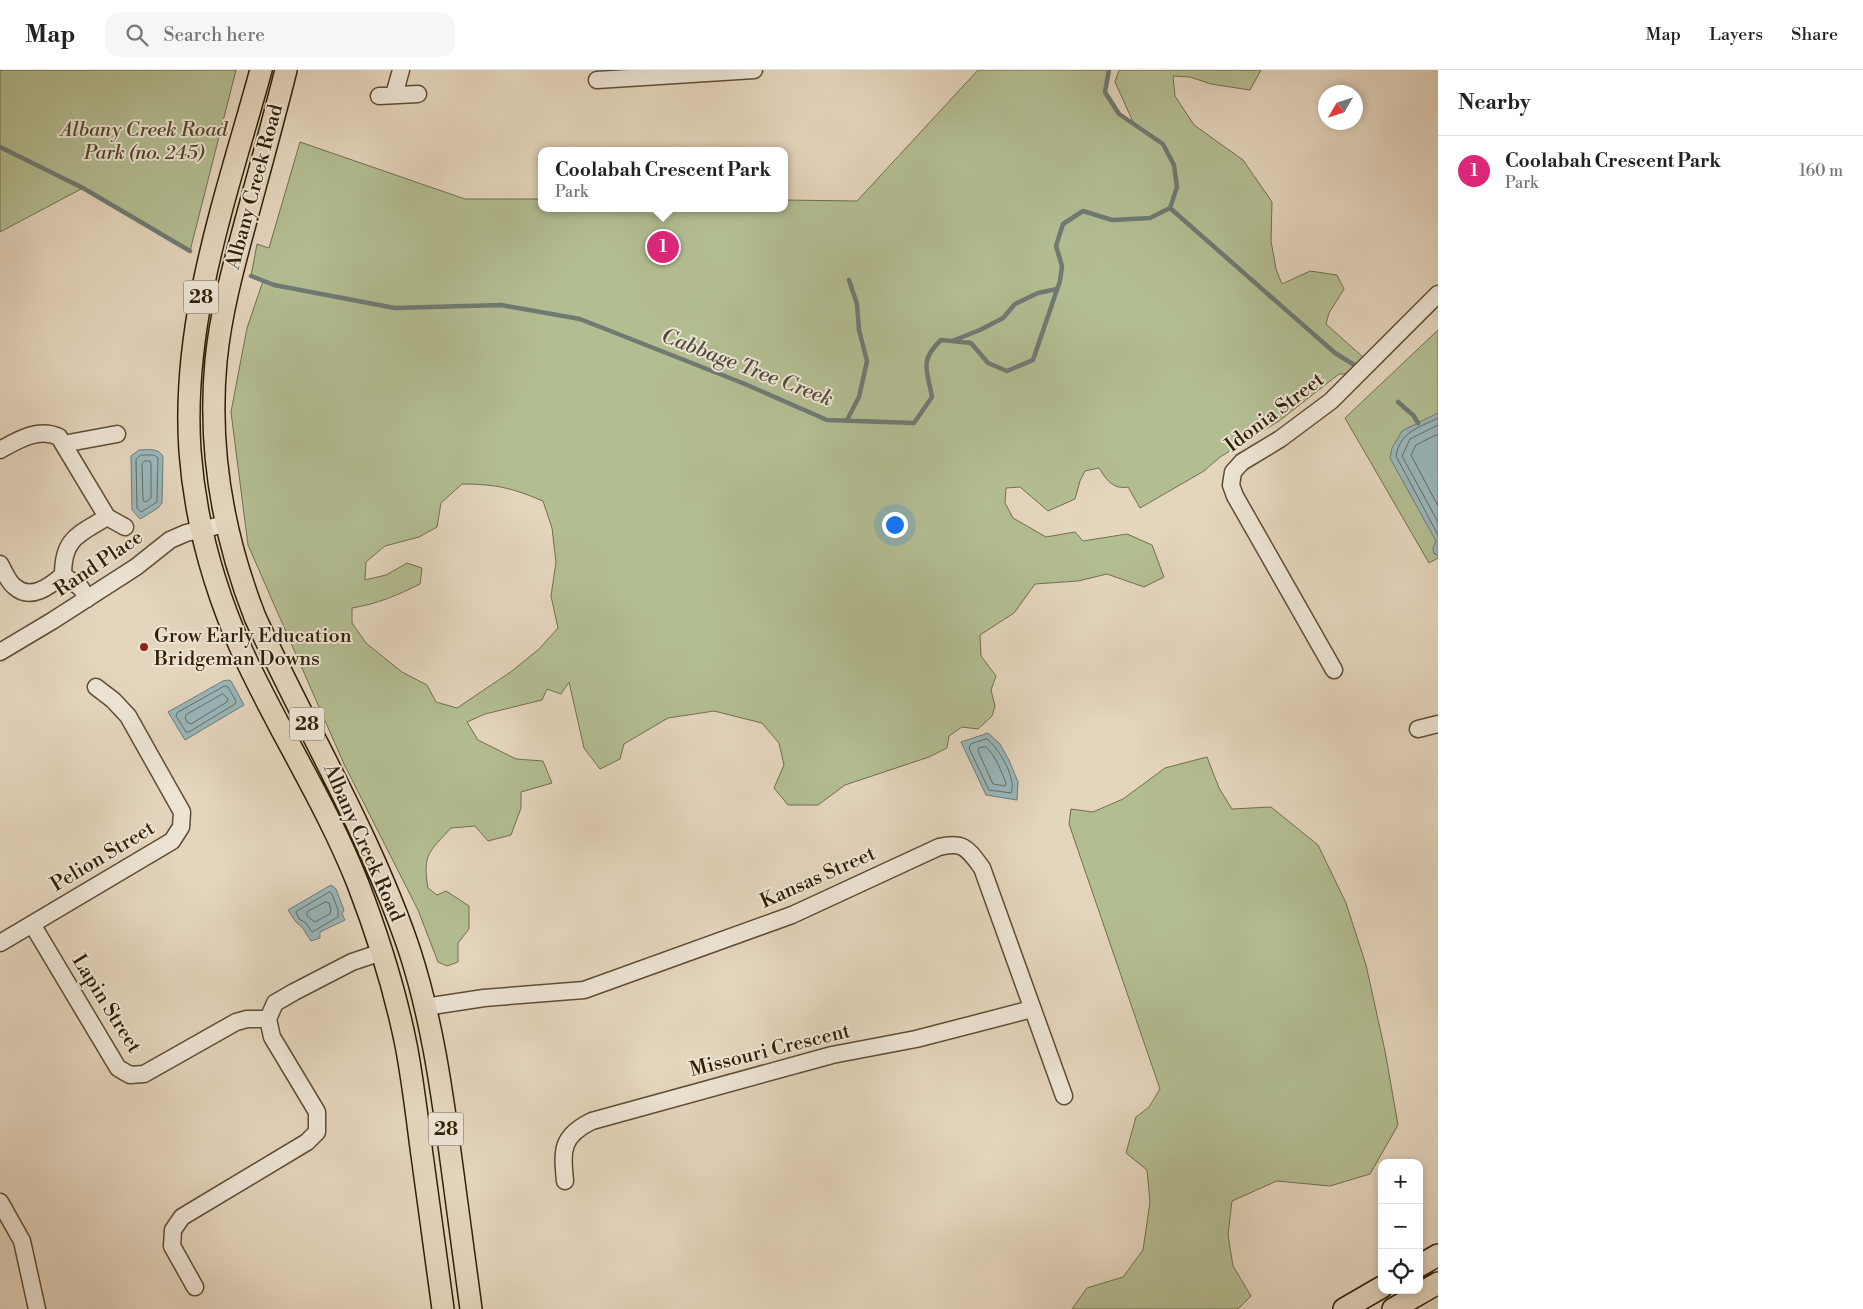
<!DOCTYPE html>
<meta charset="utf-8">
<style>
:root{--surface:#fff;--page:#f6f6f6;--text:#222;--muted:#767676;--line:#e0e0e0;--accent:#db2777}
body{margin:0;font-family:"Libre Bodoni",serif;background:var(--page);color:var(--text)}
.controls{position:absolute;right:15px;bottom:15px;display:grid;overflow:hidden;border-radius:10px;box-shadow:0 2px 8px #0003}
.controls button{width:45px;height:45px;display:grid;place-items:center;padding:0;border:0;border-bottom:1px solid var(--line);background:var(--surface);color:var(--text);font:25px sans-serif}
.compass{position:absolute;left:1318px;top:15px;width:45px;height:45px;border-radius:50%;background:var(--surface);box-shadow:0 2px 8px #0003;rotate:231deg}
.you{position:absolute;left:894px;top:454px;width:18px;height:18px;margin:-12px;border:4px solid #fff;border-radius:50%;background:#1a73e8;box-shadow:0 0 0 8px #1a73e833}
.badge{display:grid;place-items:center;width:32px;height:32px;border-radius:50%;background:var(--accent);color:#fff;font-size:16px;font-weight:700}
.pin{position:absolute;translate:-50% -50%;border:2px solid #fff;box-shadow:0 1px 5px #0006}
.popup{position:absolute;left:538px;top:77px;width:250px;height:65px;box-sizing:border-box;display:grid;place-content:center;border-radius:10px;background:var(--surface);filter:drop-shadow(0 1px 4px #0005);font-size:16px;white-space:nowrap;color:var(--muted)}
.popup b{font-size:19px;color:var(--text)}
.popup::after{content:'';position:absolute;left:50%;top:100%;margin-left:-10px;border:10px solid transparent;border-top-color:var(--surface)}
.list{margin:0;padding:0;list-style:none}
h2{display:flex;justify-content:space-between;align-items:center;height:65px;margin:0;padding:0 20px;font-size:21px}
h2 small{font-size:16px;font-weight:400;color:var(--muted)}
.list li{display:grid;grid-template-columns:32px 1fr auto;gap:15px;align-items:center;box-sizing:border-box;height:70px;padding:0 20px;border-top:1px solid var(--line)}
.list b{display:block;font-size:19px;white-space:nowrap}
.list p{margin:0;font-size:16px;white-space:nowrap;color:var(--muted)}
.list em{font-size:16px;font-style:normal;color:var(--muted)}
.icon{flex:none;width:28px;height:28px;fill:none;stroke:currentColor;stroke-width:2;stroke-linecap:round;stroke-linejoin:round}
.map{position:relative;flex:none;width:1438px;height:1239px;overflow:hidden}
header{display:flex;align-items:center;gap:30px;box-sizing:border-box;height:70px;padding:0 25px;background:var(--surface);border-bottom:1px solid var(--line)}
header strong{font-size:24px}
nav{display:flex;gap:28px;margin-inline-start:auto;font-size:18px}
.search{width:350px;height:45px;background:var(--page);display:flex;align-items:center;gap:12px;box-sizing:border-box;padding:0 18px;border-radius:15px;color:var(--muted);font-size:19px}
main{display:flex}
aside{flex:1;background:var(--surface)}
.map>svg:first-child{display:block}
.green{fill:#b3bd92;stroke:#726e4c;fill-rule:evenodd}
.water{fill:#99b6bb;stroke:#6f7a73}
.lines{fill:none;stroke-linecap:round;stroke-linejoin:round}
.shore{stroke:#656b60;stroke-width:1}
.stream{stroke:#6f7a73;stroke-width:4.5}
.minor-casing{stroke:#5e4d34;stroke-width:19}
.major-casing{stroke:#312006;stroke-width:24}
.minor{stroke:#ede4d4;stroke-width:16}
.major{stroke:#e4d5bd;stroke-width:21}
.poi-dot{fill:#8f2418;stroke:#ede4d4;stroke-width:2}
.labels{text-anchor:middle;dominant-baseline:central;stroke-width:4;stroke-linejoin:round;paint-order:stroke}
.shield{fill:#ede4d4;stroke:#695b44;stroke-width:1}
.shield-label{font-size:19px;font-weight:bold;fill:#312006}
.park-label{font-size:20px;font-style:italic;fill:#524729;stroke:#ede4d4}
.street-label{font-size:20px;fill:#312006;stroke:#ede4d4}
.poi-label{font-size:20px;fill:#312006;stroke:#ede4d4;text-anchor:start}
.water-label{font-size:21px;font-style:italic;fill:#504d3c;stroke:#ede4d4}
</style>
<header>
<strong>Map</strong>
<div class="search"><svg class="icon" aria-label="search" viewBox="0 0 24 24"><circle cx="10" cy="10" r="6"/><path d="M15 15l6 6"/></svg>Search here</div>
<nav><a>Map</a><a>Layers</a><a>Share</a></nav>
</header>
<main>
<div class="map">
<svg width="1438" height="1239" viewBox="0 0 1438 1239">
<rect width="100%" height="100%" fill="#e4d5bd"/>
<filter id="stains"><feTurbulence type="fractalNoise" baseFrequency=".004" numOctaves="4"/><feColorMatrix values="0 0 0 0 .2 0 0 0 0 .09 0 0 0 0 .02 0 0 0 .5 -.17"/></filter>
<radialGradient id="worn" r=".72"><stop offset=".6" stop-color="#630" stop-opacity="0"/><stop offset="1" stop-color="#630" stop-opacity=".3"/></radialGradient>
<!-- green -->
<path class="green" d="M0,0h236l-46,181 -107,-63 -83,44z
M978,0h131l-4,22 14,22 15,10 -19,-42 4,-12h142l-11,20 -39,-6 -21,-7 -17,-1 2,20 19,29 49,35 29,42 -1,39 5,28 6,15 28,-13 27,4 7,14 -15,24 -3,11 38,34 -14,16h-11l-60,47 -59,36 -16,14 -64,37 -12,-21c-15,3 -22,-8 -29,-19l-14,3 -5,10 -5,18 -27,12 -28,-24 -14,1 -1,15 8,15 33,19 29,-5 8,9 44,-7 25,11 12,32 -20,10 -37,-13 -29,7 -43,3 -21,29 -34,22 1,21 15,20 -5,14 4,16 -3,10 -14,13 -16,-2 -13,9 -2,12 -18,9 -84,28 -27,20h-30l-14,-17 10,-23 -5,-22 -17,-20 -48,-12 -46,7 -44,26 -4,15 -20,10 -16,-21 -15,-66 -8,12 -14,-5 -5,11 -57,14 -18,8 11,18 38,19 27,2 9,22 -31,9v16l-10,27 -23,6 -13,-15 -24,2c-21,23 -29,26 -23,60l9,7 9,-4 23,15v23l-11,14v19l-11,4 -9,-4 -20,-52 -74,-146 -96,-219 -17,-133 16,-84 16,-47 -12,-5 6,-32 12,4 31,-106 165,57h77v9h242v-8l73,1zM462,414c34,0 50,4 81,17l9,27 4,34 -5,34 7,32 -19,21 -27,22 -55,37 -21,-6 -9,-17 -25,-13 -36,-29 -14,-20v-15c25,-4 46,-13 68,-24l2,-16 -15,-5 -21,12 -21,5 1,-18 19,-16 34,-9 18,-10 4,-24z
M1438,260v228l-9,5 -84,-145z
M1207,687l12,31 13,21 39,-2 47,38 28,58 20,62 19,86 13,74 -28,49 -40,12 -53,-5 -45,20 -4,34 5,31 18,30 -13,13h-166l15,-21 36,-11 20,-27 7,-48 -3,-32 -21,-17 10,-36 13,-10 11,-18 -91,-265 2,-15 22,3 30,-13 42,-31z"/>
<!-- water -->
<path class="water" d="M1438,343v142l-4,-1 -1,-6 3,-7 -46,-83 2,-10 10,-17z
M139,380c8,0 18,-3 24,6l-1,47 -4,5 -18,11 -8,-9 -1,-54z
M228,610l3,1 13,24 -59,35 -17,-28 55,-31z
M988,663l12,11 9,16 9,22 -1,18 -31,-5 -25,-53z
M331,815l5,4 8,21 -2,4 3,6 -25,12v6l-9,3 -9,-14 -6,-5 -8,-12z"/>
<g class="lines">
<!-- shore -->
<path class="shore" d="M1438,348c-20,10 -38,14 -42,38l42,79
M1438,355l-28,14 -8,17 36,66
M1438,364l-22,11 -5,10 27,51
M141,385h13l4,3 -1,44 -16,10 -4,-4 -1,-48z
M145,391h5l1,3v34l-5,4 -3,-2 -1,-36z
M225,616l3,1 8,14 -1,3 -46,28h-3l-10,-16 1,-3z
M223,624l5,5 -1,3 -36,22 -3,-1 -3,-5 1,-3z
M987,669c12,9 30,40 24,54l-22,-3 -20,-42 2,-4z
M986,677c10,9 15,24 20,36l-1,3 -12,-2 -15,-33 1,-3z
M330,822l2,2 6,16v7l-26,15 -6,-9 -7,-4 -3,-7z
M326,832l3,1 2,7 -1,4 -15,8 -8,-6v-4z"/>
<!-- stream -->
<path class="stream" d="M0,77l83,41 107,63
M1170,138l165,145 21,13
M251,206l23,9 121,23 106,-3 79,14 165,65 82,36 87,3 18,-26c-5,-28 -13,-36 9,-57l30,3 17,20 19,8 26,-11 27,-79 2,-15 -6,-20 7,-22 20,-13 29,9 38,-2 20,-10 7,-21 -3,-22 -11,-21 -44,-30 -14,-22 4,-22
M952,271l28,-11 23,-12 12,-14 23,-11 19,-4
M1398,332l15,13 5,8
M847,350l12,-23 8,-36 -8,-31 -2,-26 -8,-24"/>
<defs>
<path id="minor" d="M597,10l157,-10
M394,25l7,-25
M379,26l39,-2
M63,374l54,-10
M0,380c18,-10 39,-23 59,-13l48,80c-29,18 -44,21 -44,58
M107,447l18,10
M0,494c4,7 8,18 15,23 16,14 35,-1 48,-12
M63,505l18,13 6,11
M0,582l52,-31 84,-54 34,-27 16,-7 40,-9
M1334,600l-99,-174 -4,-11 2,-13 9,-10 38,-23 51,-38 107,-107
M1418,659l20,-5
M32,854l86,144 12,7 14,-1 92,-52 11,-3h21
M0,873l172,-102 9,-14 1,-15 -54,-96 -15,-16 -17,-13
M425,937l59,-9 100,-8 208,-75 147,-68c25,-6 29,2 43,21l82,228
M565,1111c-3,-31 -4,-45 27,-60l240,-66 84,-16 116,-30
M0,1132l22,39 15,68
M195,1217l-23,-41 1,-16 9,-13 125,-75 10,-10v-20l-45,-75 -4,-18 7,-16 19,-11 58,-30 30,-10"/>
<path id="major" d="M261,0c-34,124 -80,250 -71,381 5,69 24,137 52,200 36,79 84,152 116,233 20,52 37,106 48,161 7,36 11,73 16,110 7,51 14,103 21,154
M286,0c-12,48 -25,95 -38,143 -13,48 -27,97 -32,148 -8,87 7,174 39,256 51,112 116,218 155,335 21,65 31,133 40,200 7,52 14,105 21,157
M1419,1196l19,-11
M1344,1239l38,-22
M1393,1239l45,-26"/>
</defs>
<!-- minor casing -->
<use href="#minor" class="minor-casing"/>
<!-- major casing -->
<use href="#major" class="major-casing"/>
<!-- minor -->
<use href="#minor" class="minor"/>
<!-- major -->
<use href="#major" class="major"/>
</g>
<!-- markers -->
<circle class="poi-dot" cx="144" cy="577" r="5"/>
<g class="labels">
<!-- shield labels -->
<g class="shield">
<rect x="183.5" y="210.5" width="35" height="33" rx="4"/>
<rect x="289.5" y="637.5" width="35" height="33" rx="4"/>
<rect x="428.5" y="1042.5" width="35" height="33" rx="4"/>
</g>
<g class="shield-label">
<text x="201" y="227">28</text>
<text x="307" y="654">28</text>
<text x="446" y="1059">28</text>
</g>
<!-- park labels -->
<g class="park-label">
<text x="144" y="60">Albany Creek Road<tspan x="144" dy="23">Park (no. 245)</tspan></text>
</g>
<!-- street labels -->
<g class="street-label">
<text transform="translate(255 117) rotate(-75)">Albany Creek Road</text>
<text transform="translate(1275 343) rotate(-37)">Idonia Street</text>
<text transform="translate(99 494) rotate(-34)">Rand Place</text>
<text transform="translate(363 773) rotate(66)">Albany Creek Road</text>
<text transform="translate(103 787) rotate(-31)">Pelion Street</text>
<text transform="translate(818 808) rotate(-24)">Kansas Street</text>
<text transform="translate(106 934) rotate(58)">Lapin Street</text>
<text transform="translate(770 981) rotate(-14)">Missouri Crescent</text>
</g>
<!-- poi labels -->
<g class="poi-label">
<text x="154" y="566">Grow Early Education<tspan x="154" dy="23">Bridgeman Downs</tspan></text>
</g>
<!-- water labels -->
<g class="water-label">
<text transform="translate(747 298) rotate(21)">Cabbage Tree Creek</text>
</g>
</g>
<rect width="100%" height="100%" filter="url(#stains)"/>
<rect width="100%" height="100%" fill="url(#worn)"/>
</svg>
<div class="controls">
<button>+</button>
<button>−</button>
<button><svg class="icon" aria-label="locate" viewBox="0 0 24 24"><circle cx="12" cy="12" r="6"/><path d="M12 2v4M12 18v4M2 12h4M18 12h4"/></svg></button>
</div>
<svg class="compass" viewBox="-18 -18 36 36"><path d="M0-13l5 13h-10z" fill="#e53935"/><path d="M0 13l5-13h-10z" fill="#767676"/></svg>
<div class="you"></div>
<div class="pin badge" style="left:663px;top:177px">1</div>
<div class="popup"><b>Coolabah Crescent Park</b>Park</div>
</div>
<aside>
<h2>Nearby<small></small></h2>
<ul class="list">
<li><span class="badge">1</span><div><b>Coolabah Crescent Park</b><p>Park</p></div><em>160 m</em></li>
</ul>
</aside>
</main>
